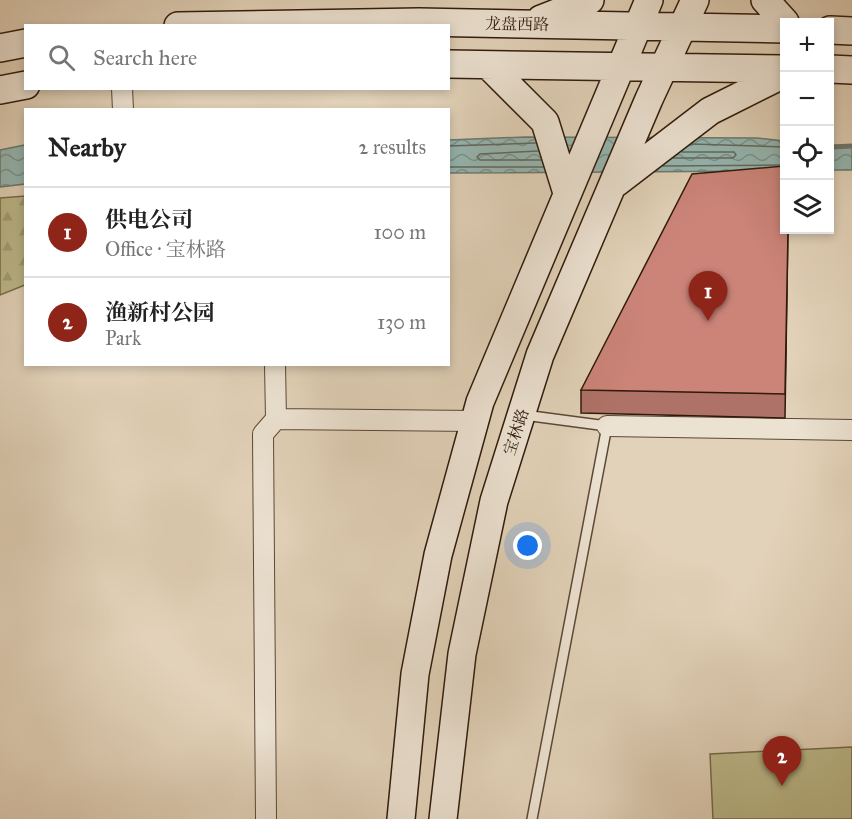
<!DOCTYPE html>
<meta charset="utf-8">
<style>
:root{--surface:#fff;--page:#f2f2f2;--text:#222;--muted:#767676;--line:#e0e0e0;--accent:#8f2418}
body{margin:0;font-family:"IM FELL Great Primer","Noto Serif SC",serif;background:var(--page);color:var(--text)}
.controls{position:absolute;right:18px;top:18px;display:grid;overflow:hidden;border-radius:0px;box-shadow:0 3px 9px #0003}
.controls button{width:54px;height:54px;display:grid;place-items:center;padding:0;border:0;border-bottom:2px solid var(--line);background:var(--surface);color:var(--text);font:30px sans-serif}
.you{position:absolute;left:528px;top:546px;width:21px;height:21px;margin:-15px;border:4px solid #fff;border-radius:50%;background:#1a73e8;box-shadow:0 0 0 9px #1a73e833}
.badge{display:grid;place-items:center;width:39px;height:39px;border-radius:50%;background:var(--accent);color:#fff;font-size:20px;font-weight:700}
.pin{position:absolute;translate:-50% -50px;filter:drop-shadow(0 2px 3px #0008)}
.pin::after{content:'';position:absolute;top:32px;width:21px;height:18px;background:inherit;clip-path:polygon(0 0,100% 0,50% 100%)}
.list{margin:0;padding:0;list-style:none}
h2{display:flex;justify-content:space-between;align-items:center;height:78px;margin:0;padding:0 24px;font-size:26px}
h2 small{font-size:20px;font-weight:400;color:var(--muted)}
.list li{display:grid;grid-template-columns:39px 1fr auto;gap:18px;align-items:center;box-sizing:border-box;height:90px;padding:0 24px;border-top:2px solid var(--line)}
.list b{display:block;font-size:22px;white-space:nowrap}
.list p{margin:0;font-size:20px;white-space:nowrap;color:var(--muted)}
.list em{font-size:20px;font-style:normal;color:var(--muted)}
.icon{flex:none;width:33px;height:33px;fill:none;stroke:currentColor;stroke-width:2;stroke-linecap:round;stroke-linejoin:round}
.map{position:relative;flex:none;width:852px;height:819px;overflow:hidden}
.search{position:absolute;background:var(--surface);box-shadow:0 3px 9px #0003;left:24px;top:24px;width:426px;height:66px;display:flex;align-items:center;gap:15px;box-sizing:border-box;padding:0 21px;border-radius:0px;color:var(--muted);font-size:22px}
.panel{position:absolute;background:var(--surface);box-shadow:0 3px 9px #0003;left:24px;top:108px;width:426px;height:258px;border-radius:0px}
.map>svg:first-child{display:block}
.forest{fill:url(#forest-firs);stroke:#766a4a;stroke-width:1.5}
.green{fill:#bcb98a;stroke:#766a4a;stroke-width:1.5}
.water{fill:url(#water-waves);stroke:#6c786f;stroke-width:1.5}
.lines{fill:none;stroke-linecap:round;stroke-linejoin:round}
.shore{stroke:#62685e;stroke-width:1.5}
.stream{stroke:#6c786f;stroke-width:5}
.lane-casing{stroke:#5c4836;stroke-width:12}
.street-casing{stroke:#5c4836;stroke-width:22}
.secondary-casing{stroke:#2f1a0b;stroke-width:30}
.lane{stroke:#ece2d2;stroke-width:9}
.street{stroke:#ece2d2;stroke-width:20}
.secondary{stroke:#ece2d2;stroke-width:27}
.wall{fill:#af7268;stroke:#2f1a0b;stroke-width:1.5}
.building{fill:#cc8479;stroke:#2f1a0b;stroke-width:1.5}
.labels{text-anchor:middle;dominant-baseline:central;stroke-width:6;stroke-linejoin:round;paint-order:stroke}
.street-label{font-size:16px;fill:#2f1a0b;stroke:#ece2d2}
</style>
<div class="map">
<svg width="852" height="819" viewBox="0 0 852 819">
<defs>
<pattern id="forest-firs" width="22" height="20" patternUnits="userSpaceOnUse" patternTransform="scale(1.5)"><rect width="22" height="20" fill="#bcb98a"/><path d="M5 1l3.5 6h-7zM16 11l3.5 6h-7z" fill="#a29e76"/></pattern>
<pattern id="water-waves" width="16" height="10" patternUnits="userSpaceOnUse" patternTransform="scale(1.5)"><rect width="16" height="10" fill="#95b7b2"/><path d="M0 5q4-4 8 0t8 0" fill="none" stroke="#7a948f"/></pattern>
</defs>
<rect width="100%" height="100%" fill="#e2d2b9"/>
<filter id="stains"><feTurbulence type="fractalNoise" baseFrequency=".00333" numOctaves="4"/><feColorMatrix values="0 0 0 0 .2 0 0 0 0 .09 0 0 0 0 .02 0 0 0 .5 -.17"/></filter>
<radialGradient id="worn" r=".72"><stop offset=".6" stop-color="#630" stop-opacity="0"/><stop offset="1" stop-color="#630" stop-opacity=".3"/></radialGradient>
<!-- forest -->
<path class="forest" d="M25,196v89l-25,10v-97z"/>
<!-- green -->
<path class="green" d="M852,747v72h-139l-3,-65z"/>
<!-- water -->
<path class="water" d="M525,137l232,1 27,3v30l-335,2v-33z
M25,145v39l-25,3v-37z
M830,145l22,2v23h-22z"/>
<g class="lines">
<!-- shore -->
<path class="shore" d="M691,144l93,3
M448,146l88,-3
M538,151l-58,3 -3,3 3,3h61
M673,158h60l3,-3 -2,-3h-52
M663,166l121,-1
M448,167h95"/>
<!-- stream -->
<path class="stream" d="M830,147l22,-1"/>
<defs>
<path id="lane" d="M524,415l83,11 -75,393"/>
<path id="street" d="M122,88l1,22
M275,364l1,55 198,2
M607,426l245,4
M266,819l-3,-385 13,-15"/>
<path id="secondary" d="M765,0l20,22
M541,19l49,-19
M178,26l241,-4 365,7
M830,30l22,1
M0,48l26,-5
M448,64l336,5
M488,65l57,57 22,71
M830,69l22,1
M0,90l26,-5
M616,183l94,-72 74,-37
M401,819l14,-145 23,-119 42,-153 169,-402
M443,819l19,-165 32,-153 46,-146 109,-256 46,-99"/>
</defs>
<!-- lane casing -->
<use href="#lane" class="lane-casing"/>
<!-- street casing -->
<use href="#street" class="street-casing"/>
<!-- secondary casing -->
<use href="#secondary" class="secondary-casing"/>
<!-- lane -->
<use href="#lane" class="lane"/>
<!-- street -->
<use href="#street" class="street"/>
<!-- secondary -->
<use href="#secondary" class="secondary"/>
</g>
<!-- wall -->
<path class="wall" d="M788,230l-3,188 -204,-5v-23z"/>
<!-- building -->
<path class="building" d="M784,166v64h4l-3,164 -204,-4 111,-216z"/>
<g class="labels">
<!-- street labels -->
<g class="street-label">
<text transform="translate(517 24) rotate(1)">龙盘西路</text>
<text transform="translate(516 432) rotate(-72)">宝林路</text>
</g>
</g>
<rect width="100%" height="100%" filter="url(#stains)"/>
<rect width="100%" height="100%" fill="url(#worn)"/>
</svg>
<div class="controls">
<button>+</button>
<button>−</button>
<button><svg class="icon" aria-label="locate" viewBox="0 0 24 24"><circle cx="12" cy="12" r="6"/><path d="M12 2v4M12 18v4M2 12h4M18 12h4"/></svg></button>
<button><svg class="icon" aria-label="layers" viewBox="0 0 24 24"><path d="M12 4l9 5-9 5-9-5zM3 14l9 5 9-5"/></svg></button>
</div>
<div class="you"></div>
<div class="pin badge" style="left:708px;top:321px">1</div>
<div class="pin badge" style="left:782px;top:786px">2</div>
<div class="search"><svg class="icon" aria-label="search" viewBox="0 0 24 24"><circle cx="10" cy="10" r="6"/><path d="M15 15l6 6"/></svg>Search here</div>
<section class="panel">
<h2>Nearby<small>2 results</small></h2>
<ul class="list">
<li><span class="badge">1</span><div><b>供电公司</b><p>Office · 宝林路</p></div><em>100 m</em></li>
<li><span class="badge">2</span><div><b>渔新村公园</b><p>Park</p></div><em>130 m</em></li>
</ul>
</section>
</div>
